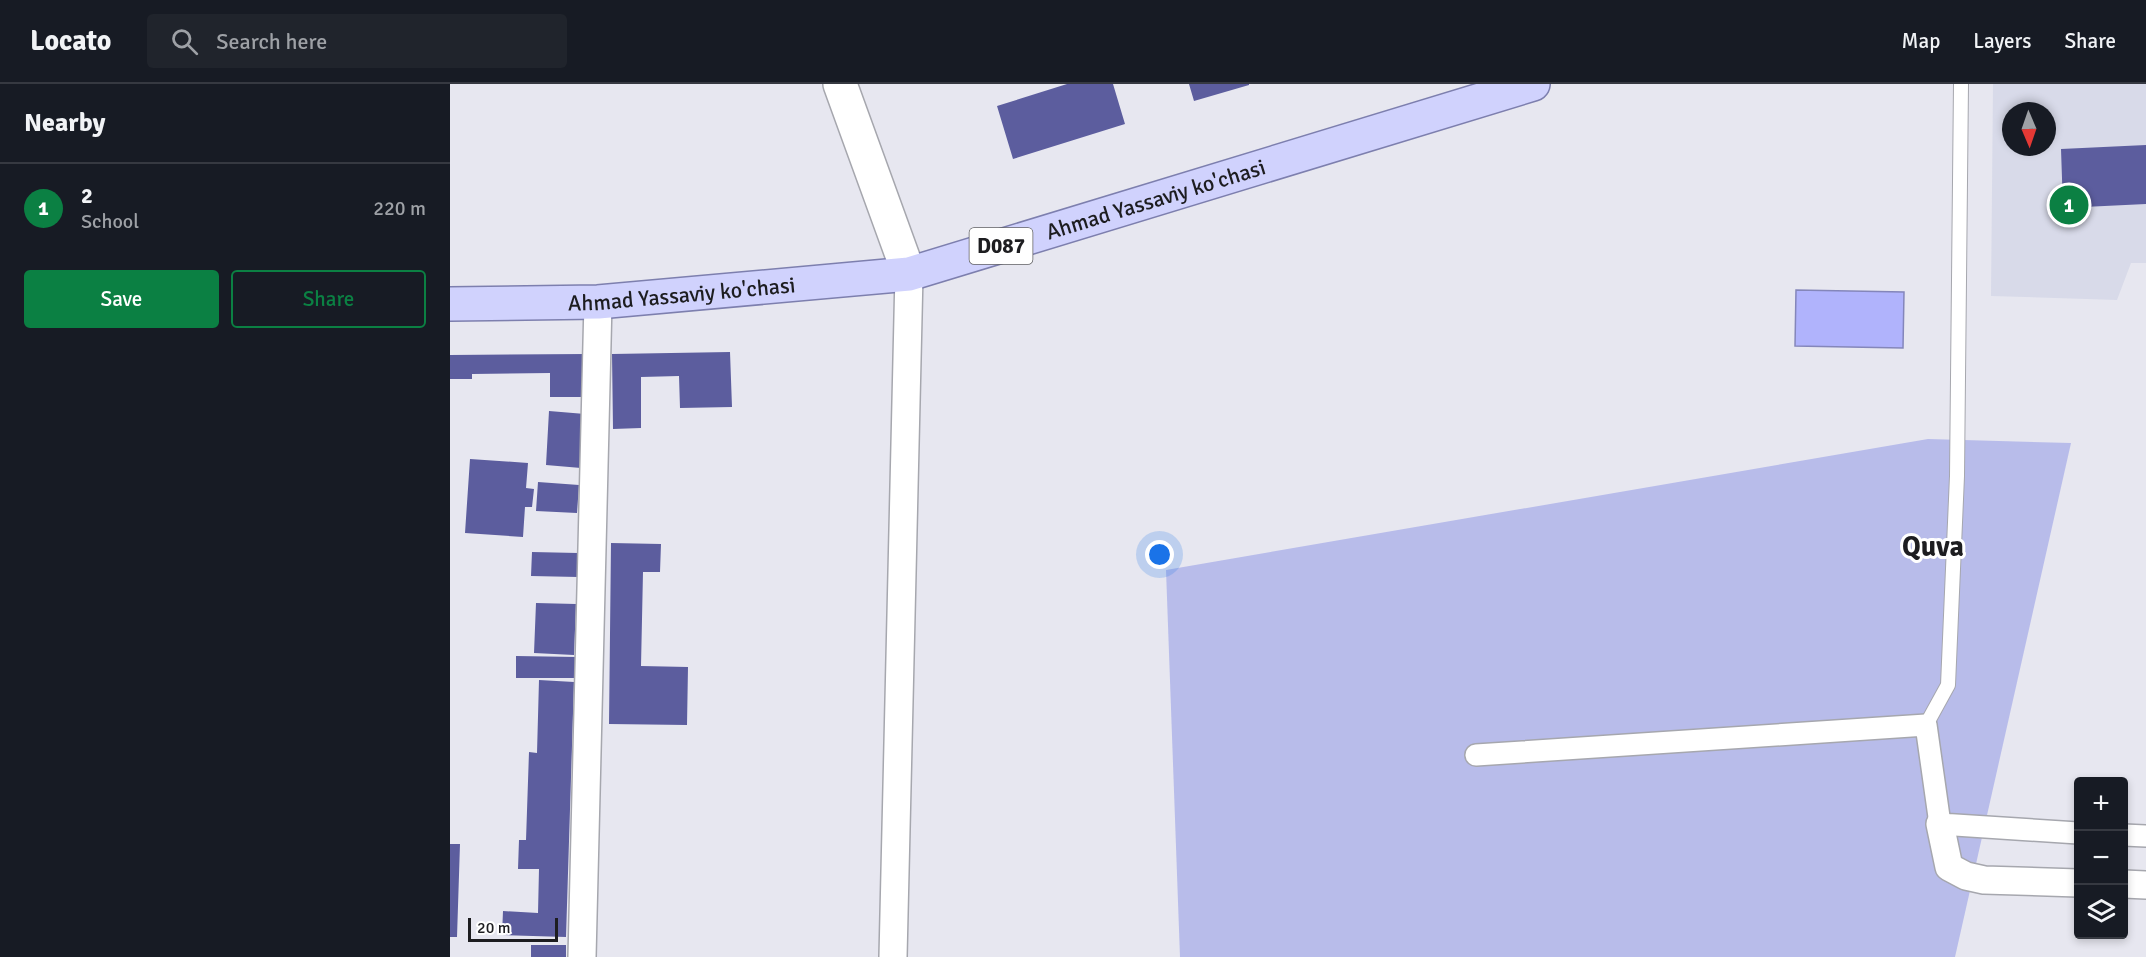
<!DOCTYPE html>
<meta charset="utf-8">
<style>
:root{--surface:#171b24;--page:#20242c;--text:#f1f3f6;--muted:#9ea1a6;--line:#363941;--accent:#0b8043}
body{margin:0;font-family:Signika,sans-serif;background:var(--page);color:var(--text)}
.controls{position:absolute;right:18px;bottom:18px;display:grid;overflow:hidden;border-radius:6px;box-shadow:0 3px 9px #0003}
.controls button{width:54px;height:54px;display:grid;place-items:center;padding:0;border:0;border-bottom:2px solid var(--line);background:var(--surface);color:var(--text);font:30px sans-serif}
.compass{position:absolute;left:1552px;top:18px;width:54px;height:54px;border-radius:50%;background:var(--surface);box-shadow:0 3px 9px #0003;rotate:178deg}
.scale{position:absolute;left:18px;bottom:15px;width:90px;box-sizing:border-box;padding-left:6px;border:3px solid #1d1d20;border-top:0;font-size:16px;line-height:21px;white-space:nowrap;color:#1d1d20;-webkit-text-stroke:4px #fff;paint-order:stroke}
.you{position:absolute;left:710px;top:471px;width:21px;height:21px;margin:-15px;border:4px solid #fff;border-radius:50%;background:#1a73e8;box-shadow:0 0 0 9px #1a73e833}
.badge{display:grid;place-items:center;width:39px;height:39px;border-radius:50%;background:var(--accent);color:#fff;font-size:20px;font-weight:700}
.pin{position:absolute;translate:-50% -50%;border:3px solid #fff;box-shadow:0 2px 6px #0006}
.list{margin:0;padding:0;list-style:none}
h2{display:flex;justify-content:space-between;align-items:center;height:78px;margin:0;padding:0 24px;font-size:26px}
h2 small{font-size:20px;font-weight:400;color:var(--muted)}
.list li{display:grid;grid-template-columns:39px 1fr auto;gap:18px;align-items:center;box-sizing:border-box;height:90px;padding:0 24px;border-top:2px solid var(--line)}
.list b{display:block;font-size:22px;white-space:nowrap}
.list p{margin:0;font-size:20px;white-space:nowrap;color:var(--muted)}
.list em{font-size:20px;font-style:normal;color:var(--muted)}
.actions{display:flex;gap:12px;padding:18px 24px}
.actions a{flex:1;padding:14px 0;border:2px solid var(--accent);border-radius:6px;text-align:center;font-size:21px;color:var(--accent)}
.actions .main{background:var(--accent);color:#fff}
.icon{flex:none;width:33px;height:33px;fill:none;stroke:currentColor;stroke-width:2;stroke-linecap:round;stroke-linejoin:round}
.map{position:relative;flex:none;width:1696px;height:873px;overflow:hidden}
header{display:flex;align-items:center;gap:36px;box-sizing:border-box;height:84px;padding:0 30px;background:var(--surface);border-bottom:2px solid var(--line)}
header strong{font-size:28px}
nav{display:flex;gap:33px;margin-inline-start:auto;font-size:21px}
.search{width:420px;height:54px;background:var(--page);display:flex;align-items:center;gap:15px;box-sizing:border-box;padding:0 21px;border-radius:6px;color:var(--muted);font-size:22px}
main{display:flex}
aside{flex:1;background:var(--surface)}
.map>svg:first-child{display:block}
.built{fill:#d8dae9;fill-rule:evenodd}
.green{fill:#b8bcea}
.water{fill:#b0b3fc;stroke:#8486ba;stroke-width:1.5}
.building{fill:#5c5d9e}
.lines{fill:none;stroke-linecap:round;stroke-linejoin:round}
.service-casing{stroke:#a6a7ae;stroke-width:16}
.pedestrian-casing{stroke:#a6a7ae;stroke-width:24}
.minor-casing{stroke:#a6a7ae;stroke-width:30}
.tertiary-casing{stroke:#a6a7ae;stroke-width:36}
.primary-casing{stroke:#7d7fae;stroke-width:36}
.service{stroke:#fff;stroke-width:14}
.pedestrian{stroke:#fff;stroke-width:21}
.minor{stroke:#fff;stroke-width:27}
.tertiary{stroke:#fff;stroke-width:33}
.primary{stroke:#d0d2fd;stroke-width:33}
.labels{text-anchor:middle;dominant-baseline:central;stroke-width:6;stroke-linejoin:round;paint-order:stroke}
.shield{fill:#fff;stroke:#616163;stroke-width:1.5}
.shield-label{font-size:21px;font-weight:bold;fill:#1d1d20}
.street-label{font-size:22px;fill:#1d1d20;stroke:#fff}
.district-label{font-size:28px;font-weight:bold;fill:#1d1d20;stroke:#fff}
</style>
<header>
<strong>Locato</strong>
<div class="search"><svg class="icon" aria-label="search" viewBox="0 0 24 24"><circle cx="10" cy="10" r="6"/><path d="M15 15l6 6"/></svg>Search here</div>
<nav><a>Map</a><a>Layers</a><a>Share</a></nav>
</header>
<main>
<aside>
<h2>Nearby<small></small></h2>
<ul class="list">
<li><span class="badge">1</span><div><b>2</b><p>School</p></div><em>220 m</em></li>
</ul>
<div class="actions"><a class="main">Save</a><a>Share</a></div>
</aside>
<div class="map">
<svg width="1696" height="873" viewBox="0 0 1696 873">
<rect width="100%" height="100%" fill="#e7e7f0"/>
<!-- built -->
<path class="built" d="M1543,0h153v179h-15l-14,37 -126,-4zM1561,27h36v36h-36z"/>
<!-- green -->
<path class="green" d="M1478,355l143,4 -116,514h-775l-14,-387z"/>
<!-- water -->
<path class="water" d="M1346,206l108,2 -1,56 -108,-2z"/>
<!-- building -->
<path class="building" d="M617,0h46l12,40 -112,35 -16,-53z
M739,0h60v1l-55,16z
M1696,61v59l-83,4 -2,-59z
M280,268l2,55 -52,1 -1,-32 -38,1v51l-28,1 -1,-75z
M137,270v43h-37v-24l-78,1v5h-22v-24z
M99,327l36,3 -4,54 -35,-3z
M20,375l58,4 -2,25 8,1 -2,18h-7l-2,30 -58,-4z
M88,398l41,3 -2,28 -41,-2z
M161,459l50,1 -1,28h-17l-2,94 47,1 -1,58 -78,-1z
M82,468l46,1v24l-47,-1z
M86,519l40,1 -2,51 -40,-2z
M66,572l61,1v21h-61z
M89,596l35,2 -8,255 -64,-2 1,-24 35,2 1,-44h-21l1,-29h7l3,-88 8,1z
M0,760h10l-3,93h-7z
M81,861h35v12h-35z"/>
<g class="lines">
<defs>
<path id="service" d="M1476,641l22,-40 9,-209 4,-392"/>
<path id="pedestrian" d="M1026,671l450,-30 14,99 138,9
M1674,751l22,1"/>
<path id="minor" d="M1490,740l9,43 17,9 18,4 94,3
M1674,800l22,1
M132,873l16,-655
M443,873l16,-683"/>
<path id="tertiary" d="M390,0l69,190"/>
<g id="primary">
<path id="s1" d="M0,220l148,-2 311,-28 624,-190"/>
</g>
</defs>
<!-- service casing -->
<use href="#service" class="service-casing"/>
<!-- pedestrian casing -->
<use href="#pedestrian" class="pedestrian-casing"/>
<!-- minor casing -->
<use href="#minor" class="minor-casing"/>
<!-- tertiary casing -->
<use href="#tertiary" class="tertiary-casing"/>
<!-- primary casing -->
<use href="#primary" class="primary-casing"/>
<!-- service -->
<use href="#service" class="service"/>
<!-- pedestrian -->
<use href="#pedestrian" class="pedestrian"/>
<!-- minor -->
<use href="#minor" class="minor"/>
<!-- tertiary -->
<use href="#tertiary" class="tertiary"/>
<!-- primary -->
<use href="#primary" class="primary"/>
</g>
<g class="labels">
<!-- shield labels -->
<rect class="shield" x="519.5" y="144" width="63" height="36" rx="4.5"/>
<g class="shield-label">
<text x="551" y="162">D087</text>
</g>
<!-- street labels -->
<g class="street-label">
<text stroke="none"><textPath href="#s1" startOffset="718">Ahmad Yassaviy ko'chasi</textPath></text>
<text stroke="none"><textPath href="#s1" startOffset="232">Ahmad Yassaviy ko'chasi</textPath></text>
</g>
<!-- district labels -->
<g class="district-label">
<text x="1483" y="463">Quva</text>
</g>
</g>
</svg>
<div class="controls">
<button>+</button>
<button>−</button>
<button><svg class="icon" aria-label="layers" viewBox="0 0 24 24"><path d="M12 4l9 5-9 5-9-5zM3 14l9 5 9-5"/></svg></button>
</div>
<svg class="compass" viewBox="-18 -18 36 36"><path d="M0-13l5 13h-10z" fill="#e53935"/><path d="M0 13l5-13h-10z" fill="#9ea1a6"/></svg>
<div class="scale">20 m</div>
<div class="you"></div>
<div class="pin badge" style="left:1619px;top:121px">1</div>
</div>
</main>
